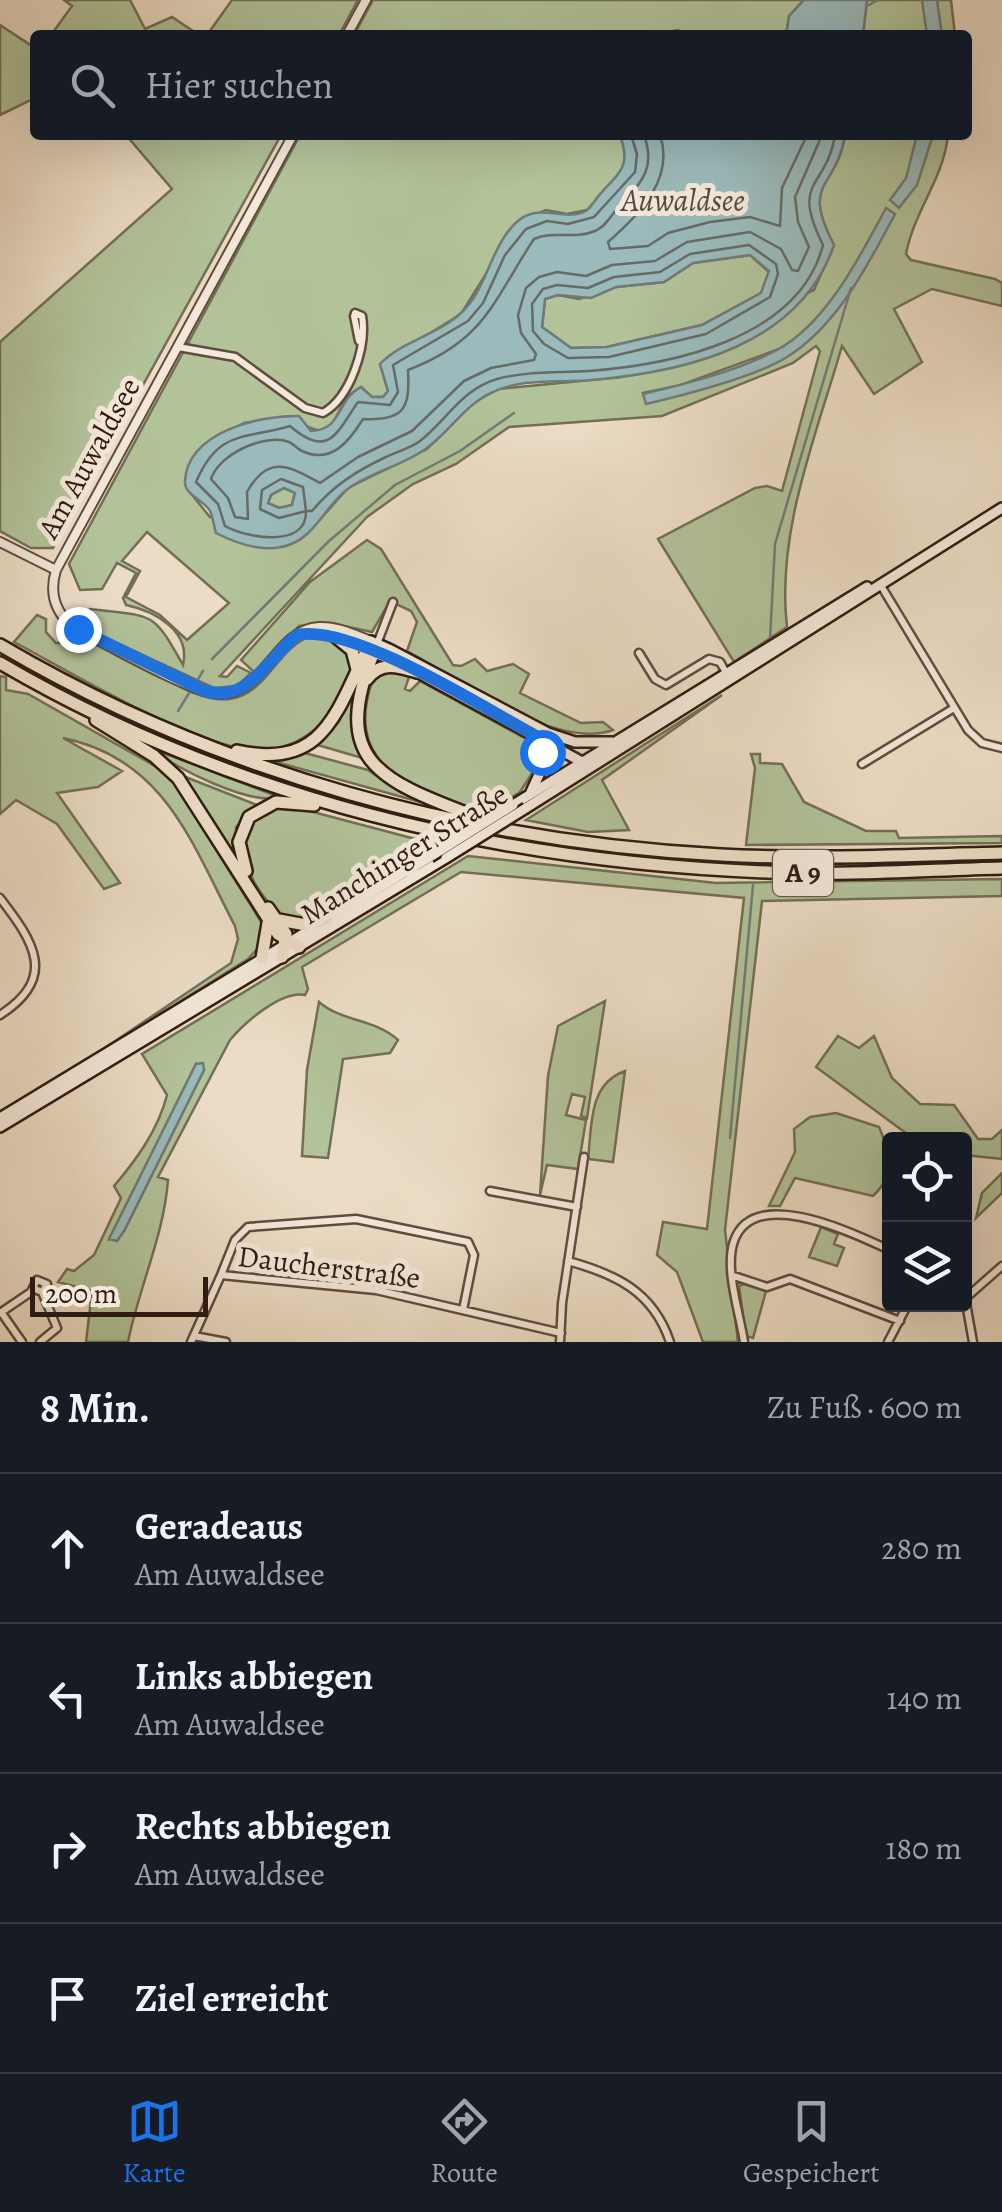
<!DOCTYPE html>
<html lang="de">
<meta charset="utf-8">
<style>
:root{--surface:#171b24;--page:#20242c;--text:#f1f3f6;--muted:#9ea1a6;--line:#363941;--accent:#1a73e8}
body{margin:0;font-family:Alegreya,serif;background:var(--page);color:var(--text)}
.controls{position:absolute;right:30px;bottom:30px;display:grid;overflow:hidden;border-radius:10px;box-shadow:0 10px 40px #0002}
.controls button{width:90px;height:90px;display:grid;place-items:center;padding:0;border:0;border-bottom:2px solid var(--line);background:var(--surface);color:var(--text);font:50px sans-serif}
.scale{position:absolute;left:30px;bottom:25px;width:178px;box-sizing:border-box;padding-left:10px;border:5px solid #311c12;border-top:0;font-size:28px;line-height:35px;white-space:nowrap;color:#311c12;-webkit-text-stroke:8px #f3e8d9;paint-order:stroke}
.stop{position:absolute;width:30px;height:30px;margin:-22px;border:8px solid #1a73e8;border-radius:50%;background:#fff}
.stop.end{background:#1a73e8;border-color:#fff;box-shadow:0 2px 10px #0008}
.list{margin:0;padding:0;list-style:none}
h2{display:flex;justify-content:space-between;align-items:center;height:130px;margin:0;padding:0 40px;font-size:42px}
h2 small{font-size:32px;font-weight:400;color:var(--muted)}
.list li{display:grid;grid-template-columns:65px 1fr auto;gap:30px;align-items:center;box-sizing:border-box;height:150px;padding:0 40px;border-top:2px solid var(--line)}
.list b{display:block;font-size:38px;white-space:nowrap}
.list p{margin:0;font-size:32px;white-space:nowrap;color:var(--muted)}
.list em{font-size:32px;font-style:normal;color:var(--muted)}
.icon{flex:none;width:55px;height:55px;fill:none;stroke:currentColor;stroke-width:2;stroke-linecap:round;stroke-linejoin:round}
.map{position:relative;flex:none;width:1002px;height:1342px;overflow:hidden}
.search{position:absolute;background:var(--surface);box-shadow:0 10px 40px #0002;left:30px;right:30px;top:30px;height:110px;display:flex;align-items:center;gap:25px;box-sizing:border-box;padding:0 35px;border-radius:10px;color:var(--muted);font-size:38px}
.sheet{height:730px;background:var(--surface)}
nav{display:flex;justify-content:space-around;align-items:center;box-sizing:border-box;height:140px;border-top:2px solid var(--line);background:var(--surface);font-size:28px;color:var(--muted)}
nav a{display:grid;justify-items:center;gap:5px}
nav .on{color:var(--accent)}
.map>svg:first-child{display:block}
.green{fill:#b2c299;stroke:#726f56;stroke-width:2.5;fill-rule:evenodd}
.water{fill:#9ababb;stroke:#707b77;stroke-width:2.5;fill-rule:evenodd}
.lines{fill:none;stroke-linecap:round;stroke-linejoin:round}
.shore{stroke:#666b66;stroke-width:2.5}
.stream{stroke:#707b77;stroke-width:2.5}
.minor-casing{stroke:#604c3f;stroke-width:11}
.tertiary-casing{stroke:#604c3f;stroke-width:12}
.secondary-casing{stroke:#311c12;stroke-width:14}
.motorway-casing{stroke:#311c12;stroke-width:16}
.minor{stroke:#f3e8d9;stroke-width:6}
.tertiary{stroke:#f3e8d9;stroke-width:8}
.secondary{stroke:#f3e8d9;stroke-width:9}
.motorway{stroke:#ecdcc5;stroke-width:11}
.secondary-bridge-casing{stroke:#311c12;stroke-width:14;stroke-linecap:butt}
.secondary-bridge{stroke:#f3e8d9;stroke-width:9}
.route{stroke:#1a73e8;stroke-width:12}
.labels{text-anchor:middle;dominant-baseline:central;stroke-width:10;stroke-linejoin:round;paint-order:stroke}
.shield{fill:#f3e8d9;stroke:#6b594e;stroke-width:2.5}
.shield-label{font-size:28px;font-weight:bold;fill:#311c12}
.street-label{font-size:30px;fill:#311c12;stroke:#f3e8d9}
.water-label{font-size:32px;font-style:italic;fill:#504b45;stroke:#f3e8d9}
</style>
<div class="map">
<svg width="1002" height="1342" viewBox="0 0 1002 1342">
<rect width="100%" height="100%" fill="#ecdcc5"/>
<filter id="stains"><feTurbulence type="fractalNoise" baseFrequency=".002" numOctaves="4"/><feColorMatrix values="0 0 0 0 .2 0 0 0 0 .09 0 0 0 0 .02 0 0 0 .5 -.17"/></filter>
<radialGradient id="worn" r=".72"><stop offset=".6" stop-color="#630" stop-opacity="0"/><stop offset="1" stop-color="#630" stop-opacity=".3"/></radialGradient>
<!-- green -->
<path class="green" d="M64,0h66l15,29 27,-12 27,18h-148l21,-29z
M232,0h126l-19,35h-132z
M373,0h431l-15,16 -2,15 -10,4h-93l-6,-5 -28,5h-296z
M867,0h84l4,35h-92z
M0,25l35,23v50l-35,17z
M126,135h155l-228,413h-22l-31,-17v-189l172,-153z
M300,135h320l7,20 -2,13 -38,42 -20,4 -21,-4 -27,11 -58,93 -81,50 8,27 -5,6h-11l-11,-10c-36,18 -15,68 -71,29l-46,7 -49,33 -10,23 3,11 22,27 97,17 41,-46 79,-39 48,-48 23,-12 124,-12 192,-87 20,-45c-34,-65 2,-54 11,-110h103c-4,43 -34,76 -42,119l5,6 84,19 7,4v23l-70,-17 -38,20 28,53 -48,32 -32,-48c-26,90 -66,186 -55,281l-53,35 -76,-123 97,-51 12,-2 15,5 38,-140 -4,-5 -23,17 -131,53 -153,11 -53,37 -43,20 -46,33 -147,159 7,1 10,-11 14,7 -14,13 -23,2 -128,-59 -4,-7 8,-13c65,8 62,1 93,56 8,-34 -28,-54 -57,-60l-3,-7 13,-25 -19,-10 -15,26 -22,1 -11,-26zM779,349l-94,45 -39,9 -3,-10 38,-8zM147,532l82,71 -42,37 -27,-25 -34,-18 14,-26 -18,-10z
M750,255l19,17 -8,21 -59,32 -95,22 -36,1 -29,-21 3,-28 13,-4 21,4 37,-12 48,-5 29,-19z
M284,488l11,4 -3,13 -13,3 -11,-5 3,-8z
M367,540l14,9 72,116 8,1 14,-7 12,12 26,-7 16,10 -9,19 61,30 22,-1 10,8c-59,21 -154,-52 -206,-79l10,-29 -6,-11 -21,-10 -18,31 -42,-9 -31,3 -45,46 -13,-12 69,-78z
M37,615l9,4v13l10,11c11,1 20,-6 30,-5 45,6 108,80 157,57 26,-12 36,-44 63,-57 90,-9 28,121 -55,112 -63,-7 -179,-77 -237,-108z
M394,670l15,7 -4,12 5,2 10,-10 110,60 8,23 -18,28 -36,23c-69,-25 -143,-46 -111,-136z
M361,672c-13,33 -14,54 1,86l-44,-13 21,-24z
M0,676l6,1v13l22,4 141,80 94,151 -2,20 -13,14 -149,93 132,-89 7,-24 -3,-13c-43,-82 -70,-167 -172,-188l59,33 -24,16 -41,6 63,90 -16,6 -47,-65 -41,-24 -16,14z
M722,695l-120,85 27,50 -41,2 -62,-12z
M153,749l126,48c-27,9 -106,-29 -126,-48z
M305,753l63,17 32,22 31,13 -155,-43z
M751,754h9v9l22,1 22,38 62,29h30l3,7 103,-2v7l-256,2 9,-77z
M183,776l74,29 -21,22v30z
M281,806l17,2 140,37c-47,25 -94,68 -148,74 -28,-12 -65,-73 -37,-100 7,-7 19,-10 28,-13z
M468,856l248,27 286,-4v17l-240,5 -37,329 13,112h-35l-26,-70 -20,-17 6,-33 44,7 37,-331 -283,-26 -159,95 6,22 -3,6c-23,-5 -60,27 -75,45l-72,137 10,3c-4,55 -29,107 -40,162h-42l6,-51 -34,-9 9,-13 7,2 20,-16 27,-57 -7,-12c23,-27 44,-56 53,-91l-25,-41zM196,1064l8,6 -80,161 -14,8z
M605,1001l-18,117 -6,-2 4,-19 -13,-3 -6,21 20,5 -8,49 -31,-4 -7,30 8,-119 10,-50z
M319,1002c23,20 57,17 79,38l-8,13 -47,6 -15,99 -26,-2 5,-86z
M838,1036l21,12 15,-12 18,42 28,26 34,1 24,34h14l10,-9v29l-37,-4 -1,-15 -50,-1 -98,-72z
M625,1071l-12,91 -25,-3c4,-33 0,-75 37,-88z
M836,1113l43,14c12,27 17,47 -6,69l-78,-18 -15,28h-11l26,-54 -1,-23 16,-12z
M1002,1173v20l-26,25 6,-25z
M821,1227l17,7 -4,10 10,4 -7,18 -28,-9z
M744,1284l22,7 -13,47 -7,-2 -7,-50z"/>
<!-- water -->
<path class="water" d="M804,0h63l-4,35h-86l10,-5 2,-14z
M922,0h15l5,35h-15z
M620,135h225c-9,56 -45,45 -11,110 -34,100 -147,127 -243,135 -31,3 -70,-2 -98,12 -31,14 -44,42 -69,58 -23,16 -52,22 -75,38 -17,12 -26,31 -41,45 -26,25 -63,15 -92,0 -2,-6 -3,-16 -6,-22 -6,-11 -26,-16 -25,-30 3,-50 76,-66 114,-65l12,15c32,-1 25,-31 50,-44l11,10h11l5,-6 -8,-27c23,-24 59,-29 83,-53 25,-24 28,-68 56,-91 22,-17 46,2 67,-9 6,-4 10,-13 15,-18 20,-22 30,-27 19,-58zM750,255l19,16 -8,22 -59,32 -95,22 -36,1 -29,-21 3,-28 13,-4 33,3 25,-11 48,-5 29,-19zM284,488l11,5 -3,12 -13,3 -11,-5 3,-8z
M917,135h16l-16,50 -18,23 -9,-8 16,-22z
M886,208l9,6c-27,51 -58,112 -108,143 -32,20 -103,38 -141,47l-3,-10c43,-10 94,-23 134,-44 50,-27 83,-94 109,-142z
M203,1063l1,7 -80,161 -7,10 -8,-2 87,-175z"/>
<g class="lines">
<!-- shore -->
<path class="shore" d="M631,135l6,19 -2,18 -41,45 -26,7 -21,-3 -21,8 -21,26 -22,48 -15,18 -75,44 5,27 -8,13 -32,-3c-21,30 -29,58 -68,24 -47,14 -71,3 -94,56l22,22 7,22c21,12 82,23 81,-15h6c21,-25 44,-40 74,-54 10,-5 25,-9 34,-16 26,-20 42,-52 77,-62 29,-8 61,-6 91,-8 83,-6 211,-32 235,-126 -33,-66 3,-55 12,-110
M644,135c13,36 -5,49 -27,74 -7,8 -12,18 -22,22 -21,9 -41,-1 -61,8 -41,62 -49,102 -126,131 2,38 -3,51 -45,49 -13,21 -31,46 -61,32 -5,-2 -8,-7 -13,-9 -24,-9 -70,12 -78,37l17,19 7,19 13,2 -1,-27c22,-40 45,-24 73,-9l38,-26 54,-26 52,-50 27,-13 43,-8 2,-6 -15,-21 -3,-18 8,-27 13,-11 18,-5 29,4 26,-11 43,-4 32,-19 63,-10 31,17 11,21 6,1 11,-24 -11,-25 -3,-25 27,-62
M660,135c15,44 -21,80 -52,107l2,7 38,-3 20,-13 42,-11 40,-5 30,9 2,-38 25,-53
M749,245l27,19 2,10 -8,23 -64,37 -97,23 -41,1 -24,-14 -11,-13 -1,-27 11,-15 14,-4 31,3 26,-11 46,-5 30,-18z
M281,479l22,8 3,24 -27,7 -19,-9 2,-19z"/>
<!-- stream -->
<path class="stream" d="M869,5l9,-5
M770,639l5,-95 76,-256
M212,659l117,-118 66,-56 65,-34 54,-38
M197,681l6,-10
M178,711l13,-21
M730,1138l23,-253"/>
<defs>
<path id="minor" d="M354,316l5,25
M178,347l57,10 70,51 18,5c28,-16 44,-67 39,-97l-7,-3
M880,584l88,146 14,13 20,5
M377,644l16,-42
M639,653l16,26 11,6 43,-26 11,3 8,14
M862,764l92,-56
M0,898c34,44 58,80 0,117
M490,1191l87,16
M568,1261c47,13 85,30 102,81
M221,1275l14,-35 13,-13 108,-8 112,23 6,13 -11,55
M734,1276l33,11 23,-8 110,42
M964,1292l9,50
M968,1296l34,-30
M1,1312l21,30
M0,1313l31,-21 6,-12 10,4 -5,8 -7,-3
M194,1336l32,6
M40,1342l17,-14 -15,-36
M191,1342l30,-67 155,15 185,43
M560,1342l2,-39 22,-146
M744,1342c-4,-28 -20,-74 -10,-101 20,-57 120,-7 156,9
M888,1342l20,-38"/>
<path id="tertiary" d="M347,35l19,-35
M293,135l-237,435c-7,23 -1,42 17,57 30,15 118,66 147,67 45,1 55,-65 99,-67 18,-1 36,8 52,14
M0,542l56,28
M311,632l15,2 75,30"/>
<path id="secondary" d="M367,650l4,-9 18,8 159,84 27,9h37
M417,672l165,90
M531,792l12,-26 -7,-29
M513,805l354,-218
M526,808l476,-300
M0,1118l430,-261
M0,1127l446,-269"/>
<path id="motorway" d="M336,637l16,13 5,19
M0,645c217,128 470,197 721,210 94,5 188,0 281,-2
M374,652c-44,108 5,128 97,163
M0,663c232,136 499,199 767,209 79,4 157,-2 235,-4
M367,679c14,-18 30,-13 50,-7
M96,720l58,36 24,22 100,156 21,13
M237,751c87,19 99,-39 130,-101
M246,871l-7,-29 10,-25 27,-15 38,3
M268,908l18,26 -4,23
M279,920l27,5 21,-6
M262,958l6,-35"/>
</defs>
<!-- minor casing -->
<use href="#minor" class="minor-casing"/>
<!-- tertiary casing -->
<use href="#tertiary" class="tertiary-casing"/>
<!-- secondary casing -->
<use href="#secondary" class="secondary-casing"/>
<!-- motorway casing -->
<use href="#motorway" class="motorway-casing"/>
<!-- minor -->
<use href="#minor" class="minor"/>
<!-- tertiary -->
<use href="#tertiary" class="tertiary"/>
<!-- secondary -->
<use href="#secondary" class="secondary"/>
<!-- motorway -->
<use href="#motorway" class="motorway"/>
<defs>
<path id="secondary-bridge" d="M430,857l83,-52
M446,858l80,-50"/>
</defs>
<!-- secondary-bridge casing -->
<use href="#secondary-bridge" class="secondary-bridge-casing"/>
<!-- secondary-bridge -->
<use href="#secondary-bridge" class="secondary-bridge"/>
</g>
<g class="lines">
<!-- route -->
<path class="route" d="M78,629l125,61c44,16 64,-31 94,-55 55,-12 187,73 239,101l6,16"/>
</g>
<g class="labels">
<!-- shield labels -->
<rect class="shield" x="773" y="850" width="60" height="46" rx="8"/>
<g class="shield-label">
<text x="803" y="873">A 9</text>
</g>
<!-- street labels -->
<g class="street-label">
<text transform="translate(89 458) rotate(-61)">Am Auwaldsee</text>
<text transform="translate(404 854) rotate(-32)">Manchinger Straße</text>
<text transform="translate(329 1267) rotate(7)">Daucherstraße</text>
</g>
<!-- water labels -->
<g class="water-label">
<text x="683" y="200">Auwaldsee</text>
</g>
</g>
<rect width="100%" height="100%" filter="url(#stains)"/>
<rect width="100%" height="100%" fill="url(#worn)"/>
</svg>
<div class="controls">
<button><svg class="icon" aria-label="locate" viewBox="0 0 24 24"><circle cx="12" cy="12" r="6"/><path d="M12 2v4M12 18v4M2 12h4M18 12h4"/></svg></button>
<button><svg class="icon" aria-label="layers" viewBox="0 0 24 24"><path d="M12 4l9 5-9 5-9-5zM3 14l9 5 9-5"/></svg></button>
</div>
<div class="scale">200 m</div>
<div class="stop" style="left:542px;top:752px"></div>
<div class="stop end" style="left:78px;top:629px"></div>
<div class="search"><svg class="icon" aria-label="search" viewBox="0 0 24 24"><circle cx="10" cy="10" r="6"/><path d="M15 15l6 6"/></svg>Hier suchen</div>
</div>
<section class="sheet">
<h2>8 Min.<small>Zu Fuß · 600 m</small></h2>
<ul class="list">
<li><svg class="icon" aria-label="ahead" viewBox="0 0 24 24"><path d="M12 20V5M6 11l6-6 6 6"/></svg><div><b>Geradeaus</b><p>Am Auwaldsee</p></div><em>280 m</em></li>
<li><svg class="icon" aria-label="left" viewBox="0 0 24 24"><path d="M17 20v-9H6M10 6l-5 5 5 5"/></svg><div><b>Links abbiegen</b><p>Am Auwaldsee</p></div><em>140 m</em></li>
<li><svg class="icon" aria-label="right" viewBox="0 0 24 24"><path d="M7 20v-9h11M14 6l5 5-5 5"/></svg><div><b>Rechts abbiegen</b><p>Am Auwaldsee</p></div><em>180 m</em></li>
<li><svg class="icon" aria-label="arrive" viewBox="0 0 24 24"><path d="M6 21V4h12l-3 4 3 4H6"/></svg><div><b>Ziel erreicht</b></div></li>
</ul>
</section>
<nav>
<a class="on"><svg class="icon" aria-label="map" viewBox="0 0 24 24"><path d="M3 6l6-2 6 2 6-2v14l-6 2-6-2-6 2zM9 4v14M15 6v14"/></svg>Karte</a>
<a><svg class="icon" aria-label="directions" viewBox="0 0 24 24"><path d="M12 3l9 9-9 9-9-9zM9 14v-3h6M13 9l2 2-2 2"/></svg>Route</a>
<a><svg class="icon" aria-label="saved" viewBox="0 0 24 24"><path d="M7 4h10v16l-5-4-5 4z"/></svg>Gespeichert</a>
</nav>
